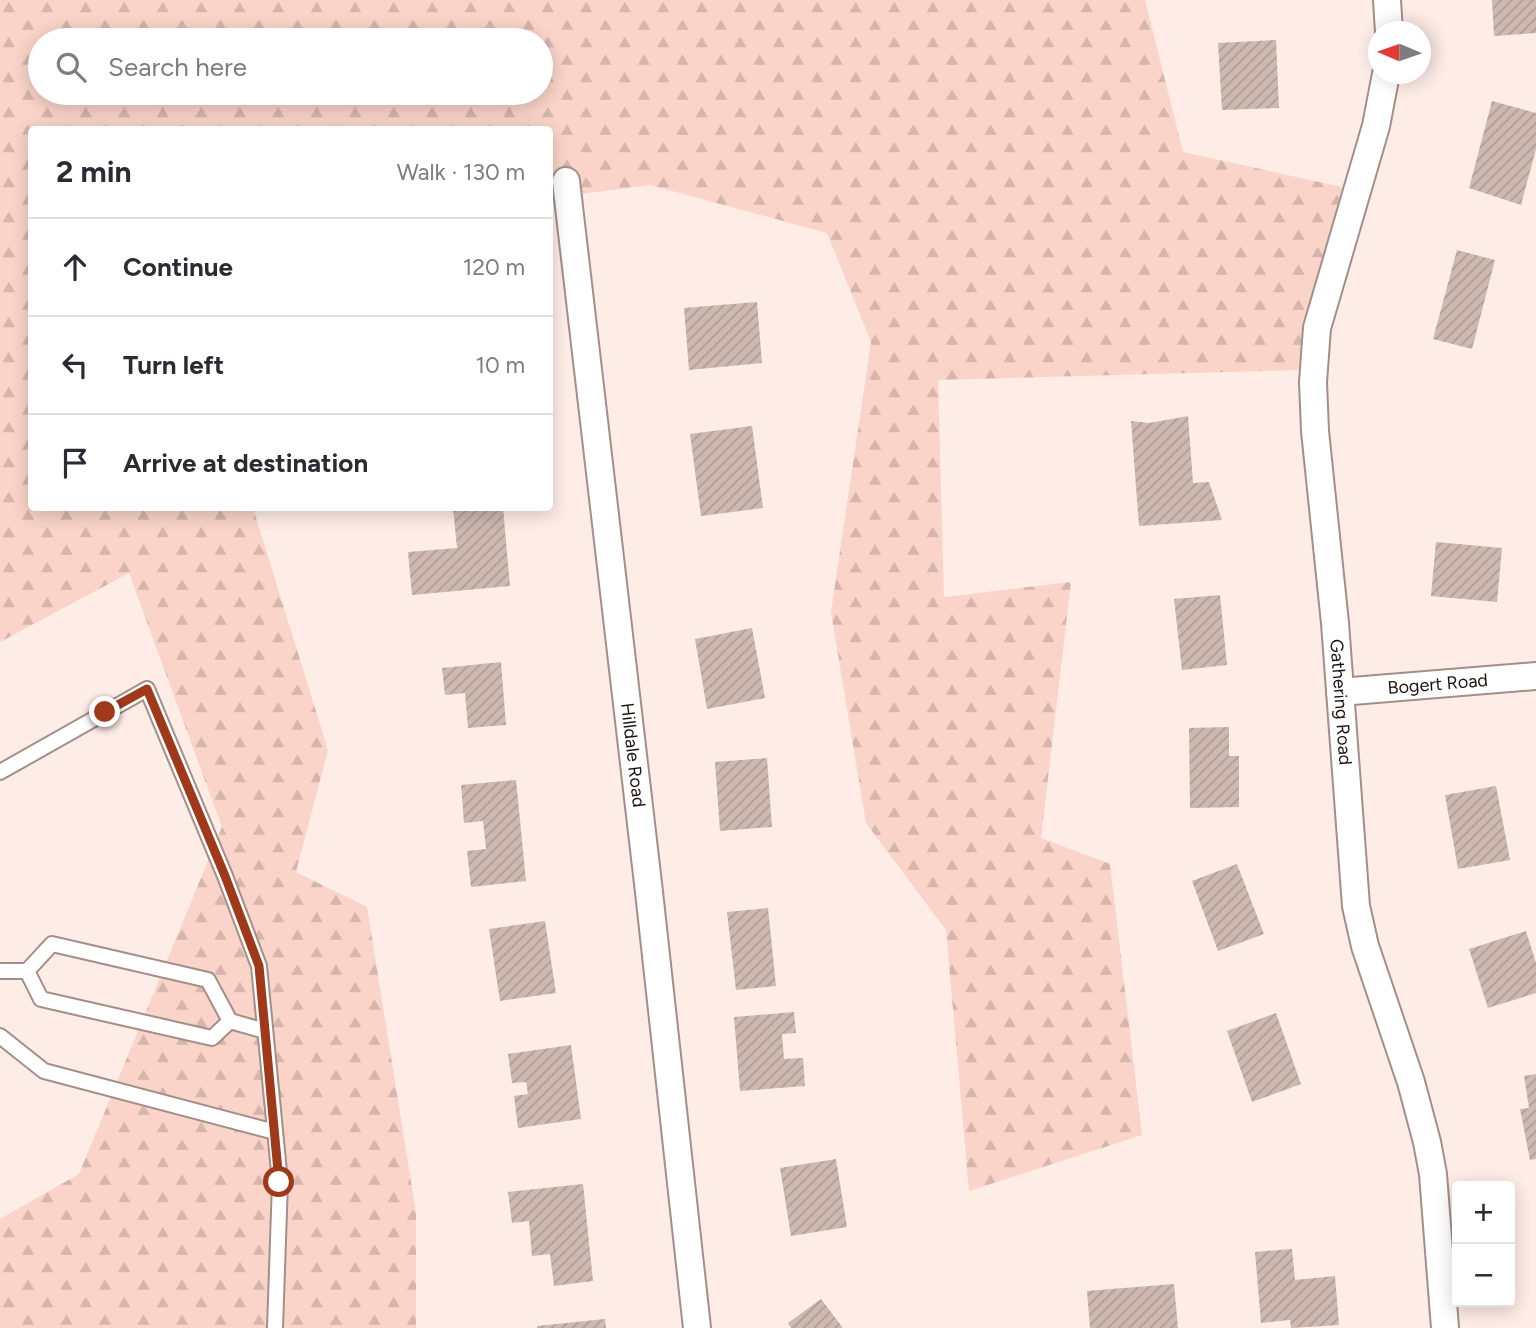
<!DOCTYPE html>
<meta charset="utf-8">
<style>
:root{--surface:#fff;--page:#f2f2f3;--text:#2b2b33;--muted:#7c7c81;--line:#e1e1e2}
body{margin:0;font-family:Figtree,sans-serif;background:var(--page);color:var(--text)}
.controls{position:absolute;right:21px;bottom:21px;display:grid;overflow:hidden;border-radius:7px;box-shadow:0 4px 18px #0003}
.controls button{width:63px;height:63px;display:grid;place-items:center;padding:0;border:0;border-bottom:2px solid var(--line);background:var(--surface);color:var(--text);font:35px sans-serif}
.compass{position:absolute;left:1368px;top:21px;width:63px;height:63px;border-radius:50%;background:var(--surface);box-shadow:0 4px 18px #0003;rotate:272deg}
.stop{position:absolute;width:21px;height:21px;margin:-16px;border:5px solid #a03919;border-radius:50%;background:#fff}
.stop.end{background:#a03919;border-color:#fff;box-shadow:0 2px 7px #0008}
.list{margin:0;padding:0;list-style:none}
h2{display:flex;justify-content:space-between;align-items:center;height:91px;margin:0;padding:0 28px;font-size:30px}
h2 small{font-size:23px;font-weight:400;color:var(--muted)}
.list li{display:grid;grid-template-columns:46px 1fr auto;gap:21px;align-items:center;box-sizing:border-box;height:98px;padding:0 28px;border-top:2px solid var(--line)}
.list b{display:block;font-size:26px;white-space:nowrap}
.list em{font-size:23px;font-style:normal;color:var(--muted)}
.icon{flex:none;width:38px;height:38px;fill:none;stroke:currentColor;stroke-width:2;stroke-linecap:round;stroke-linejoin:round}
.map{position:relative;flex:none;width:1536px;height:1328px;overflow:hidden}
.search{position:absolute;background:var(--surface);box-shadow:0 4px 18px #0003;left:28px;top:28px;width:525px;height:77px;display:flex;align-items:center;gap:18px;box-sizing:border-box;padding:0 24px;border-radius:38px;color:var(--muted);font-size:26px}
.panel{position:absolute;background:var(--surface);box-shadow:0 4px 18px #0003;left:28px;top:126px;width:525px;height:385px;border-radius:7px}
.map>svg:first-child{display:block}
.forest{fill:url(#forest-firs);fill-rule:evenodd}
.building{fill:url(#building-hatch)}
.lines{fill:none;stroke-linecap:round;stroke-linejoin:round}
.service-casing{stroke:#a38f89;stroke-width:18}
.minor-casing{stroke:#a38f89;stroke-width:30}
.service{stroke:#fff;stroke-width:14}
.minor{stroke:#fff;stroke-width:26}
.route{stroke:#a03919;stroke-width:9}
.labels{text-anchor:middle;dominant-baseline:central;stroke-width:6;stroke-linejoin:round;paint-order:stroke}
.street-label{font-size:18px;fill:#1b1311;stroke:#feece7}
</style>
<div class="map">
<svg width="1536" height="1328" viewBox="0 0 1536 1328">
<defs>
<pattern id="forest-firs" width="22" height="20" patternUnits="userSpaceOnUse" patternTransform="scale(1.75)"><rect width="22" height="20" fill="#fad4c8"/><path d="M5 1l3.5 6h-7zM16 11l3.5 6h-7z" fill="#d6b5ab"/></pattern>
<pattern id="building-hatch" width="6" height="6" patternUnits="userSpaceOnUse" patternTransform="scale(1.75)"><rect width="6" height="6" fill="#cdb8b2"/><path d="M-1 1l2-2M0 6l6-6M5 7l2-2" fill="none" stroke="#af9d98"/></pattern>
</defs>
<rect width="100%" height="100%" fill="#feece7"/>
<!-- forest -->
<path class="forest" d="M0,0h1145l38,152 159,35 -44,183 -360,10 6,217 127,-15 -30,256 69,26 32,271 -173,56 -23,-261 -80,-107 -35,-211 40,-270 -44,-109 -177,-48 -100,13v-68h-518v378h221l75,242 -32,122 71,35 49,306v115h-416v-109l79,-45 143,-347 -93,-254 -129,69zM40,40h501v53h-501z"/>
<!-- building -->
<path class="building" d="M1492,0h44v33l-42,3z
M1276,40l3,68 -57,2 -4,-67z
M1492,101l44,12v36l-15,56 -52,-17z
M1457,250l38,10 -23,89 -39,-10z
M757,302l5,61 -73,7 -5,-62z
M1188,416l5,67 16,-1 13,38 -83,6 -8,-105 18,2z
M752,426l11,82 -62,8 -11,-82z
M453,508h50l7,78 -98,9 -4,-43 49,-4z
M1436,542l66,6 -5,54 -66,-6z
M1220,595l7,70 -45,5 -8,-71z
M752,628l13,70 -58,11 -12,-70z
M501,662l5,63 -38,3 -3,-35 -20,2 -3,-27z
M1229,727v29h10v51l-49,1 -1,-80z
M767,758l5,69 -52,4 -5,-69z
M516,780l10,101 -55,6 -4,-36 19,-2 -3,-28 -19,2 -3,-38z
M1496,786l14,74 -52,9 -13,-74z
M1237,864l27,70 -46,17 -26,-70z
M768,908l8,78 -40,4 -9,-78z
M545,921l11,72 -56,8 -11,-72z
M1526,931l10,32v30l-48,15 -19,-59z
M794,1012l2,21 -14,1 2,25 19,-1 2,28 -65,5 -6,-74z
M1276,1013l25,71 -49,18 -25,-71z
M571,1045l10,74 -63,9 -4,-32 14,-2 -2,-12 -14,1 -4,-29z
M1536,1074v85l-6,1 -10,-51 9,-1 -5,-32z
M836,1159l11,68 -56,9 -11,-68z
M583,1184l10,97 -39,5 -4,-32 -18,2 -3,-35 -17,2 -4,-31z
M1292,1249l3,31 40,-4 4,49 -48,3 -1,-8 -29,3 -6,-71z
M1174,1284l4,44h-88l-3,-37z
M821,1299l22,29h-52l-3,-5z
M605,1319l1,9h-69v-2z"/>
<g class="lines">
<defs>
<path id="service" d="M0,772l147,-83 78,187 34,90 21,216 -5,146
M0,971h27l25,-27 156,36 22,41 35,10
M27,971l14,28 171,39 18,-17
M0,1036l44,35 231,61"/>
<g id="minor">
<path d="M1387,0l2,32"/>
<path id="s1" d="M1386,74l-10,52 -59,202 -4,54 2,49 20,192 21,283 9,40 46,136 16,60 6,32 12,154"/>
<path id="s2" d="M566,181l83,711 48,436"/>
<path id="s3" d="M1340,692l196,-16"/>
</g>
</defs>
<!-- service casing -->
<use href="#service" class="service-casing"/>
<!-- minor casing -->
<use href="#minor" class="minor-casing"/>
<!-- service -->
<use href="#service" class="service"/>
<!-- minor -->
<use href="#minor" class="minor"/>
</g>
<g class="lines">
<!-- route -->
<path class="route" d="M105,712l42,-23 78,187 34,90 20,216"/>
</g>
<g class="labels">
<!-- street labels -->
<g class="street-label">
<text stroke="none"><textPath href="#s3" startOffset="98">Bogert Road</textPath></text>
<text stroke="none"><textPath href="#s1" startOffset="639">Gathering Road</textPath></text>
<text stroke="none"><textPath href="#s2" startOffset="578">Hilldale Road</textPath></text>
</g>
</g>
</svg>
<div class="controls">
<button>+</button>
<button>−</button>
</div>
<svg class="compass" viewBox="-18 -18 36 36"><path d="M0-13l5 13h-10z" fill="#e53935"/><path d="M0 13l5-13h-10z" fill="#7c7c81"/></svg>
<div class="stop" style="left:279px;top:1182px"></div>
<div class="stop end" style="left:105px;top:712px"></div>
<div class="search"><svg class="icon" aria-label="search" viewBox="0 0 24 24"><circle cx="10" cy="10" r="6"/><path d="M15 15l6 6"/></svg>Search here</div>
<section class="panel">
<h2>2 min<small>Walk · 130 m</small></h2>
<ul class="list">
<li><svg class="icon" aria-label="ahead" viewBox="0 0 24 24"><path d="M12 20V5M6 11l6-6 6 6"/></svg><div><b>Continue</b></div><em>120 m</em></li>
<li><svg class="icon" aria-label="left" viewBox="0 0 24 24"><path d="M17 20v-9H6M10 6l-5 5 5 5"/></svg><div><b>Turn left</b></div><em>10 m</em></li>
<li><svg class="icon" aria-label="arrive" viewBox="0 0 24 24"><path d="M6 21V4h12l-3 4 3 4H6"/></svg><div><b>Arrive at destination</b></div></li>
</ul>
</section>
</div>
